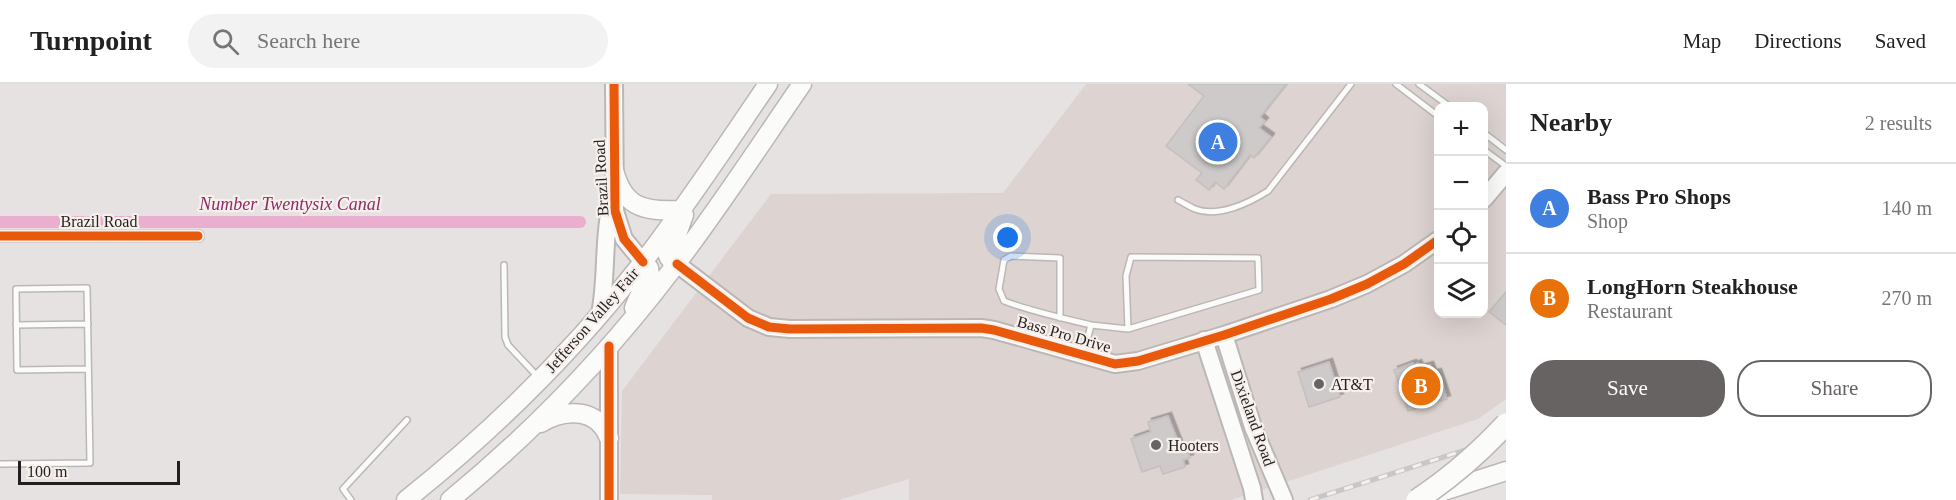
<!DOCTYPE html>
<meta charset="utf-8">
<style>
:root{--surface:#fff;--page:#f2f2f2;--text:#222;--muted:#767676;--line:#e0e0e0;--accent:#676362}
body{margin:0;font-family:"Times New Roman",serif;background:var(--page);color:var(--text)}
.controls{position:absolute;right:18px;top:18px;display:grid;overflow:hidden;border-radius:12px;box-shadow:0 6px 24px #0002}
.controls button{width:54px;height:54px;display:grid;place-items:center;padding:0;border:0;border-bottom:2px solid var(--line);background:var(--surface);color:var(--text);font:30px sans-serif}
.scale{position:absolute;left:18px;bottom:15px;width:162px;box-sizing:border-box;padding-left:6px;border:3px solid #221f1e;border-top:0;font-size:16px;line-height:21px;white-space:nowrap;color:#221f1e;-webkit-text-stroke:4px #f6efeb;paint-order:stroke}
.you{position:absolute;left:1008px;top:154px;width:21px;height:21px;margin:-15px;border:4px solid #fff;border-radius:50%;background:#1a73e8;box-shadow:0 0 0 9px #1a73e833}
.badge{display:grid;place-items:center;width:39px;height:39px;border-radius:50%;background:var(--accent);color:#fff;font-size:20px;font-weight:700}
.pin{position:absolute;translate:-50% -50%;border:3px solid #fff;box-shadow:0 2px 6px #0006}
.list{margin:0;padding:0;list-style:none}
h2{display:flex;justify-content:space-between;align-items:center;height:78px;margin:0;padding:0 24px;font-size:26px}
h2 small{font-size:20px;font-weight:400;color:var(--muted)}
.list li{display:grid;grid-template-columns:39px 1fr auto;gap:18px;align-items:center;box-sizing:border-box;height:90px;padding:0 24px;border-top:2px solid var(--line)}
.list b{display:block;font-size:22px;white-space:nowrap}
.list p{margin:0;font-size:20px;white-space:nowrap;color:var(--muted)}
.list em{font-size:20px;font-style:normal;color:var(--muted)}
.actions{display:flex;gap:12px;padding:18px 24px}
.actions a{flex:1;padding:14px 0;border:2px solid var(--accent);border-radius:24px;text-align:center;font-size:21px;color:var(--accent)}
.actions .main{background:var(--accent);color:#fff}
.icon{flex:none;width:33px;height:33px;fill:none;stroke:currentColor;stroke-width:2;stroke-linecap:round;stroke-linejoin:round}
.map{position:relative;flex:none;width:1506px;height:416px;overflow:hidden}
header{display:flex;align-items:center;gap:36px;box-sizing:border-box;height:84px;padding:0 30px;background:var(--surface);border-bottom:2px solid var(--line)}
header strong{font-size:28px}
nav{display:flex;gap:33px;margin-inline-start:auto;font-size:21px}
.search{width:420px;height:54px;background:var(--page);display:flex;align-items:center;gap:15px;box-sizing:border-box;padding:0 21px;border-radius:33px;color:var(--muted);font-size:22px}
main{display:flex}
aside{flex:1;background:var(--surface)}
.map>svg:first-child{display:block}
.built{fill:#ddd3d0;fill-rule:evenodd}
.lines{fill:none;stroke-linecap:round;stroke-linejoin:round}
.canal{stroke:#eaaecf;stroke-width:12}
.building{fill:#cdcac9;stroke:#c3c0c0;stroke-width:1.5;filter:url(#shadow)}
.lane-casing{stroke:#bbb7b6;stroke-width:8}
.street-casing{stroke:#bbb7b6;stroke-width:14}
.secondary-casing{stroke:#bbb7b6;stroke-width:20}
.primary-casing{stroke:#bbb7b6;stroke-width:21}
.lane{stroke:#fbfbfa;stroke-width:5}
.street{stroke:#fbfbfa;stroke-width:10}
.secondary{stroke:#fbfbfa;stroke-width:16}
.primary{stroke:#fbfbfa;stroke-width:18}
.rail-casing{stroke:#c8c7c7;stroke-width:5}
.rail{stroke:#f6efeb;stroke-width:3;stroke-dasharray:9;stroke-linecap:butt}
.highway-bridge-casing{stroke:#bbb7b6;stroke-width:24;stroke-linecap:butt}
.highway-bridge{stroke:#fbfbfa;stroke-width:21}
.cycleway-casing{stroke:#f6efeb;stroke-width:13}
.cycleway{stroke:#e8590c;stroke-width:9}
.poi-dot{fill:#676362;stroke:#f6efeb;stroke-width:2}
.labels{text-anchor:middle;dominant-baseline:central;stroke-width:4.5;stroke-linejoin:round;paint-order:stroke}
.street-label{font-size:16px;fill:#221f1e;stroke:#f6efeb}
.poi-label{font-size:16px;fill:#221f1e;stroke:#f6efeb;text-anchor:start}
.water-label{font-size:18px;font-style:italic;fill:#8c2d69;stroke:#f6efeb}
</style>
<header>
<strong>Turnpoint</strong>
<div class="search"><svg class="icon" aria-label="search" viewBox="0 0 24 24"><circle cx="10" cy="10" r="6"/><path d="M15 15l6 6"/></svg>Search here</div>
<nav><a>Map</a><a>Directions</a><a>Saved</a></nav>
</header>
<main>
<div class="map">
<svg width="1506" height="416" viewBox="0 0 1506 416">
<defs>
<filter id="shadow"><feDropShadow dx="3.5" dy="-3.5" stdDeviation="0" flood-color="#0004"/></filter>
</defs>
<rect width="100%" height="100%" fill="#e6e2e1"/>
<!-- built -->
<path class="built" d="M1086,0h420v315l-28,20 -247,81h-322v-21l-70,21h-127v-5l-92,-1 2,-103 149,-197 232,-1zM1438,22h46v208h-46z"/>
<g class="lines">
<!-- canal -->
<path class="canal" d="M0,138h580"/>
</g>
<!-- building -->
<path class="building" d="M1188,0h98l-26,33 5,4 -6,7 12,9 -17,21 -4,-3 -26,34 -9,-7 -6,8 -13,-10 6,-7 -36,-27 38,-50z
M1506,208v33l-17,-13z
M1329,278l11,35 -31,10 -11,-35z
M1413,279l1,2 4,-2 2,5 10,-3 3,8 5,-1 9,27 -39,12 -14,-41z
M1168,332l14,36 5,-2 3,8 -7,2 2,7 -22,7 -3,-8 -18,6 -11,-33 20,-7 -3,-10z"/>
<g class="lines">
<defs>
<path id="lane" d="M1396,0l42,32
M1419,0l30,22
M1484,49l22,17
M1484,66l22,16
M1178,116c6,3 12,7 17,9 23,9 54,-6 73,-18l83,-107
M504,181l1,72 3,8 30,32
M1060,234v-60l-49,-2 -7,4 -5,29 5,12c29,11 58,17 87,24
M16,241l72,-1
M1084,268l7,-27 37,4 131,-39 -1,-32 -127,-1 -5,19 2,53
M0,380l90,-1c-1,-58 -2,-117 -3,-175l-71,1 1,81 71,-1
M351,416l-8,-11 64,-69"/>
<path id="street" d="M0,152h198"/>
<path id="secondary" d="M614,0l1,127 9,28 19,23
M1484,115l22,-26
M677,180l71,54 21,9 21,2 191,-1 13,2 121,34 23,-3 86,-26 107,-36 36,-15 37,-20 34,-24
M600,230c7,-35 3,-70 10,-105
M1224,251l29,92 31,73
M1204,256l48,148 2,12
M609,416v-154"/>
<path id="primary" d="M613,82c9,41 29,46 68,44
M677,180l-8,-6 -2,-5 9,-16 8,-22
M634,224l9,-21 7,-11 -1,-8 -6,-6
M541,339c17,-11 46,-16 61,3 3,3 5,8 7,12
M1428,412l78,-25
M406,416c88,-70 168,-149 237,-238 44,-57 84,-118 125,-178
M450,416c83,-68 159,-147 224,-233 45,-59 86,-122 128,-183"/>
</defs>
<!-- lane casing -->
<use href="#lane" class="lane-casing"/>
<!-- street casing -->
<use href="#street" class="street-casing"/>
<!-- secondary casing -->
<use href="#secondary" class="secondary-casing"/>
<!-- primary casing -->
<use href="#primary" class="primary-casing"/>
<!-- lane -->
<use href="#lane" class="lane"/>
<!-- street -->
<use href="#street" class="street"/>
<!-- secondary -->
<use href="#secondary" class="secondary"/>
<!-- primary -->
<use href="#primary" class="primary"/>
<defs>
<path id="rail" d="M1310,416l196,-63"/>
</defs>
<!-- rail casing -->
<use href="#rail" class="rail-casing"/>
<!-- rail -->
<use href="#rail" class="rail"/>
<defs>
<path id="highway-bridge" d="M1417,416c32,-21 63,-48 89,-76"/>
</defs>
<!-- highway-bridge casing -->
<use href="#highway-bridge" class="highway-bridge-casing"/>
<!-- highway-bridge -->
<use href="#highway-bridge" class="highway-bridge"/>
<defs>
<path id="cycleway" d="M614,0l1,127 9,28 19,23
M0,152h198
M677,180l71,54 21,9 21,2 191,-1 13,2 121,34 23,-3 86,-26 107,-36 36,-15 37,-20 34,-24
M609,416v-154"/>
</defs>
<!-- cycleway casing -->
<use href="#cycleway" class="cycleway-casing"/>
<!-- cycleway -->
<use href="#cycleway" class="cycleway"/>
</g>
<!-- markers -->
<g class="poi-dot">
<circle cx="1319" cy="300" r="6"/>
<circle cx="1156" cy="361" r="6"/>
</g>
<g class="labels">
<!-- street labels -->
<g class="street-label">
<text transform="translate(601 94) rotate(-93)">Brazil Road</text>
<text x="99" y="137">Brazil Road</text>
<text transform="translate(592 236) rotate(-49)">Jefferson Valley Fair</text>
<text transform="translate(1064 250) rotate(16)">Bass Pro Drive</text>
<text transform="translate(1253 334) rotate(70)">Dixieland Road</text>
</g>
<!-- poi labels -->
<g class="poi-label">
<text x="1331" y="300">AT&amp;T</text>
<text x="1168" y="361">Hooters</text>
</g>
<!-- water labels -->
<g class="water-label">
<text x="290" y="120">Number Twentysix Canal</text>
</g>
</g>
</svg>
<div class="controls">
<button>+</button>
<button>−</button>
<button><svg class="icon" aria-label="locate" viewBox="0 0 24 24"><circle cx="12" cy="12" r="6"/><path d="M12 2v4M12 18v4M2 12h4M18 12h4"/></svg></button>
<button><svg class="icon" aria-label="layers" viewBox="0 0 24 24"><path d="M12 4l9 5-9 5-9-5zM3 14l9 5 9-5"/></svg></button>
</div>
<div class="scale">100 m</div>
<div class="you"></div>
<div class="pin badge" style="left:1218px;top:58px;background:#3f7fe0">A</div>
<div class="pin badge" style="left:1421px;top:302px;background:#e8710a">B</div>
</div>
<aside>
<h2>Nearby<small>2 results</small></h2>
<ul class="list">
<li><span class="badge" style="background:#3f7fe0">A</span><div><b>Bass Pro Shops</b><p>Shop</p></div><em>140 m</em></li>
<li><span class="badge" style="background:#e8710a">B</span><div><b>LongHorn Steakhouse</b><p>Restaurant</p></div><em>270 m</em></li>
</ul>
<div class="actions"><a class="main">Save</a><a>Share</a></div>
</aside>
</main>
